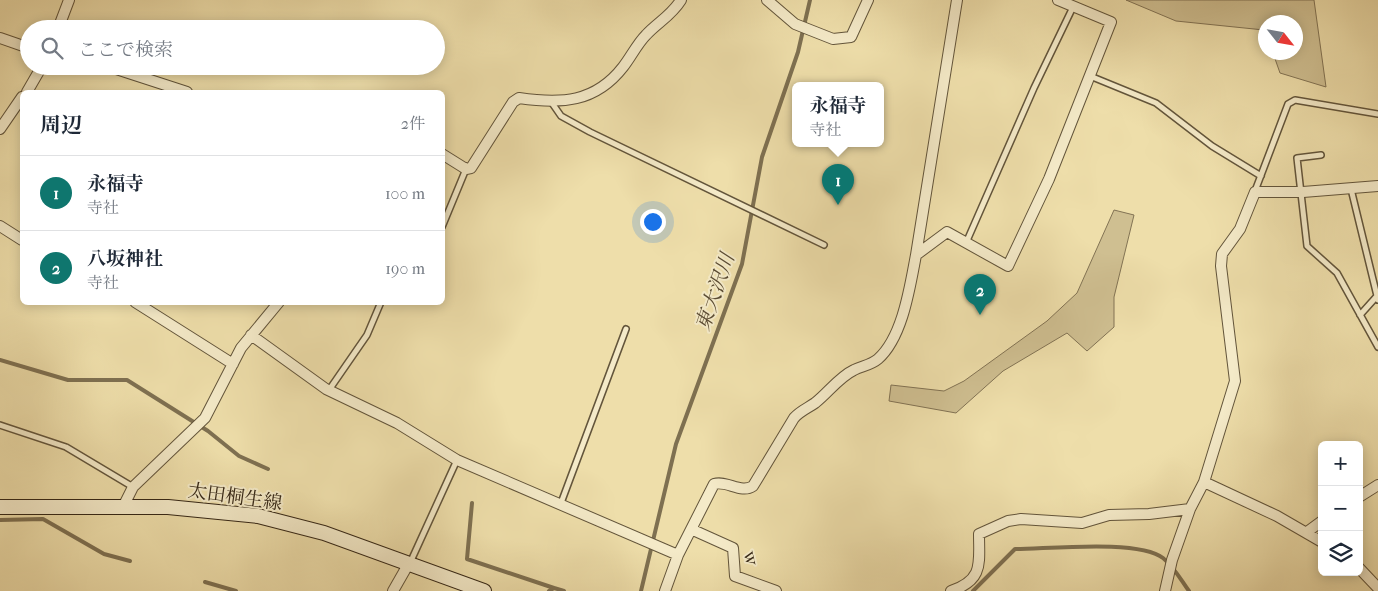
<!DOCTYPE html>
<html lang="ja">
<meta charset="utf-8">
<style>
:root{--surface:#fff;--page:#f6f6f7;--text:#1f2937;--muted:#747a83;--line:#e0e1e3;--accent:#0f766e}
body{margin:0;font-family:"IM FELL French Canon","Noto Serif JP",serif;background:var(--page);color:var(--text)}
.controls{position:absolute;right:15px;bottom:15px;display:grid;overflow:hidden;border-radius:8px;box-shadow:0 2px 12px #0003}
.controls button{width:45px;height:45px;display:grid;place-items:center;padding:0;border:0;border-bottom:1px solid var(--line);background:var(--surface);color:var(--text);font:25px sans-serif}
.compass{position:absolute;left:1258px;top:15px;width:45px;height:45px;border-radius:50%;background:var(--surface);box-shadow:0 2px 12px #0003;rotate:121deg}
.you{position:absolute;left:652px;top:221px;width:18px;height:18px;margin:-12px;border:4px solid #fff;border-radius:50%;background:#1a73e8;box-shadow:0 0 0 8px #1a73e833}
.badge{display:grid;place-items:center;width:32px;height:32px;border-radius:50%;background:var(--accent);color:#fff;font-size:16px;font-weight:700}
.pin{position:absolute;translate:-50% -41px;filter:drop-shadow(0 1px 2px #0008)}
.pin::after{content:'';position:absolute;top:26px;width:18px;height:15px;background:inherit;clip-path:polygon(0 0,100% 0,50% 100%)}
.popup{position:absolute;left:792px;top:82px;width:92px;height:65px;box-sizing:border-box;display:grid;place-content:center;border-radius:8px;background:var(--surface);filter:drop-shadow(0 1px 4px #0005);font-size:16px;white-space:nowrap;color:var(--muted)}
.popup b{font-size:19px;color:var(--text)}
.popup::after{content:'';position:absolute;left:50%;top:100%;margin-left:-10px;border:10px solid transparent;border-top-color:var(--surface)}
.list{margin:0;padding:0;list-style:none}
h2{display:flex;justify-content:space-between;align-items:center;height:65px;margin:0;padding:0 20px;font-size:21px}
h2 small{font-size:16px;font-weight:400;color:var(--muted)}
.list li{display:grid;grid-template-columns:32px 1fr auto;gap:15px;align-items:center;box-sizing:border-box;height:75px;padding:0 20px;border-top:1px solid var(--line)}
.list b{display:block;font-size:19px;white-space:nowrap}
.list p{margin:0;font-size:16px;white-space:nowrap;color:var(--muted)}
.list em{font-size:16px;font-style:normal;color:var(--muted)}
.icon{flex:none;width:28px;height:28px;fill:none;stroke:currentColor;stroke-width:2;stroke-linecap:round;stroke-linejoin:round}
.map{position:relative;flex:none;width:1378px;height:591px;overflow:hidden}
.search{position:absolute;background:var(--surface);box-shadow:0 2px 12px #0003;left:20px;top:20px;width:425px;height:55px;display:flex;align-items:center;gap:12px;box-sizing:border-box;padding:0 18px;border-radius:28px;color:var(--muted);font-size:19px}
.panel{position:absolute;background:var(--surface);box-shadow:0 2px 12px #0003;left:20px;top:90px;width:425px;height:215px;border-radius:8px}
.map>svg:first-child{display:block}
.green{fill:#cfbf91;stroke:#827354}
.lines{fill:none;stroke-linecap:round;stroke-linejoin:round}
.stream{stroke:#7e7051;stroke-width:4}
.lane-casing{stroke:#63553b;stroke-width:8}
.street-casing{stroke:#63553b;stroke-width:12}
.secondary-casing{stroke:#352716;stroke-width:16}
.lane{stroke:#f4eac8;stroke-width:5}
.street{stroke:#f4eac8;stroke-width:10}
.secondary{stroke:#f4eac8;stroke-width:14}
.labels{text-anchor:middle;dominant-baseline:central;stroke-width:4;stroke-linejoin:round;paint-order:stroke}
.street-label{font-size:19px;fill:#352716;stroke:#f4eac8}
.water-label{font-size:20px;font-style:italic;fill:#5a4b33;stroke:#f4eac8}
</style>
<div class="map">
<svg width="1378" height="591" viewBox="0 0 1378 591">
<rect width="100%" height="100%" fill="#eedeaa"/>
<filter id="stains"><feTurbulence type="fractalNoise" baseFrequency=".004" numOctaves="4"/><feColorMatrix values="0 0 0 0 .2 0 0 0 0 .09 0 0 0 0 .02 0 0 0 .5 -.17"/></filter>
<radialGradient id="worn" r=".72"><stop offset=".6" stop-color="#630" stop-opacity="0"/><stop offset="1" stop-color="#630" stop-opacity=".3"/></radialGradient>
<!-- green -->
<path class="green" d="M1126,0h188l12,87 -46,-14 -7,-20 23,-1v-30h-30l-1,11 -1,-3 -88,-9z
M1114,210l20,5 -20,82v30l-27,24 -20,-18 -64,38 -47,42 -67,-12 2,-16 53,6 20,-10 83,-60 30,-28z"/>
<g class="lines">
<!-- stream -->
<path class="stream" d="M0,360l68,20h59l81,51 31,25 29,13
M472,503l-5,56 87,29
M0,520l43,-1 61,35 26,7
M205,582l31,9
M549,591l5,-3 10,3
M641,591l35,-147 66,-180 20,-107 36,-105 12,-52
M973,591l42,-42c32,0 124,-10 148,9 11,9 18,22 26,33"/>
<defs>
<path id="lane" d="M1090,76l66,27 56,43 49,30
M552,103l9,13 29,16 234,113
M1321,155l-24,3 10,88 30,27 41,74
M1351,189l27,111
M1255,191l33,-87 7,-4 83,14
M442,227l24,-58
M966,243l68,-155 39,-81
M1360,315l17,-19
M329,390l38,-55 14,-33
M0,425l66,22 67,40
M561,503l65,-174
M410,563l47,-103"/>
<path id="street" d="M767,0l28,24 38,15 18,-2 17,-37
M58,29l11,-29
M0,38l29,10
M107,66l80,26
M27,92l15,-26
M0,129l22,-32
M442,154l24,15 5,-1 42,-66 6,-4c42,6 76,5 104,-31 8,-10 14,-23 23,-32 12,-13 25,-19 35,-35
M0,226l22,14
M916,255l41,-255
M135,302l98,62
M251,335l75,54 71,34 60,37 221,95
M1204,482l73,34 45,26
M1359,497l19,-12
M123,507l10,-20 72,-69 36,-70 38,-46
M693,530l40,18 2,28 41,15
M1307,532l15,-11
M1359,568l19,20
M393,591l16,-28
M665,591l13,-36 36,-71c13,-4 27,10 39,2l41,-68c6,-7 14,-10 21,-15 13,-10 24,-26 39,-33 8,-4 17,-5 24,-11 25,-22 32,-73 38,-104l31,-23 61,34 41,-87 62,-157 -53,-22
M951,591c33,-11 28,-28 28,-57l29,-13 13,-2 61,4 27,-8 40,-1 41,-5
M1165,591l7,-31 18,-51 14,-27 31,-101 -14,-115 1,-12 18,-25 15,-37h48l75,-6"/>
<path id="secondary" d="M0,507h168l90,9 66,17 160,58"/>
</defs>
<!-- lane casing -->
<use href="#lane" class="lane-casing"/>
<!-- street casing -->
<use href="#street" class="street-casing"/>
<!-- secondary casing -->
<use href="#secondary" class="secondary-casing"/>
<!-- lane -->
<use href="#lane" class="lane"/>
<!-- street -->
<use href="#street" class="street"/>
<!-- secondary -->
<use href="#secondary" class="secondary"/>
</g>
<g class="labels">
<!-- street labels -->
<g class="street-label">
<text transform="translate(235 497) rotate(8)">太田桐生線</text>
<text transform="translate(751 558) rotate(77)">w</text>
</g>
<!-- water labels -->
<g class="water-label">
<text transform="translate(715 292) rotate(-71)">東大沢川</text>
</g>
</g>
<rect width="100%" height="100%" filter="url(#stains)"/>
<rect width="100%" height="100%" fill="url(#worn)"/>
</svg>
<div class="controls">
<button>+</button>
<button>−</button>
<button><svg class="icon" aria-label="layers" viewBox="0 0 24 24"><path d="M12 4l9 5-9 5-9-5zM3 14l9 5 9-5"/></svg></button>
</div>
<svg class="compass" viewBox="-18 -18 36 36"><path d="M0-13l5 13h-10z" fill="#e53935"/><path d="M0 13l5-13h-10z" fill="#747a83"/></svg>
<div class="you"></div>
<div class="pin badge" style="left:838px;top:205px">1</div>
<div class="popup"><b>永福寺</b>寺社</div>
<div class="pin badge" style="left:980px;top:315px">2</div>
<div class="search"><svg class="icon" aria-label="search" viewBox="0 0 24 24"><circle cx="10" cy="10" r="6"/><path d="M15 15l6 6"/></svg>ここで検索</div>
<section class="panel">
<h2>周辺<small>2件</small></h2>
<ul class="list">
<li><span class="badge">1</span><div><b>永福寺</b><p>寺社</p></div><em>100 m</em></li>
<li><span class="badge">2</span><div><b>八坂神社</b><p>寺社</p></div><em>190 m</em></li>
</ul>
</section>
</div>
